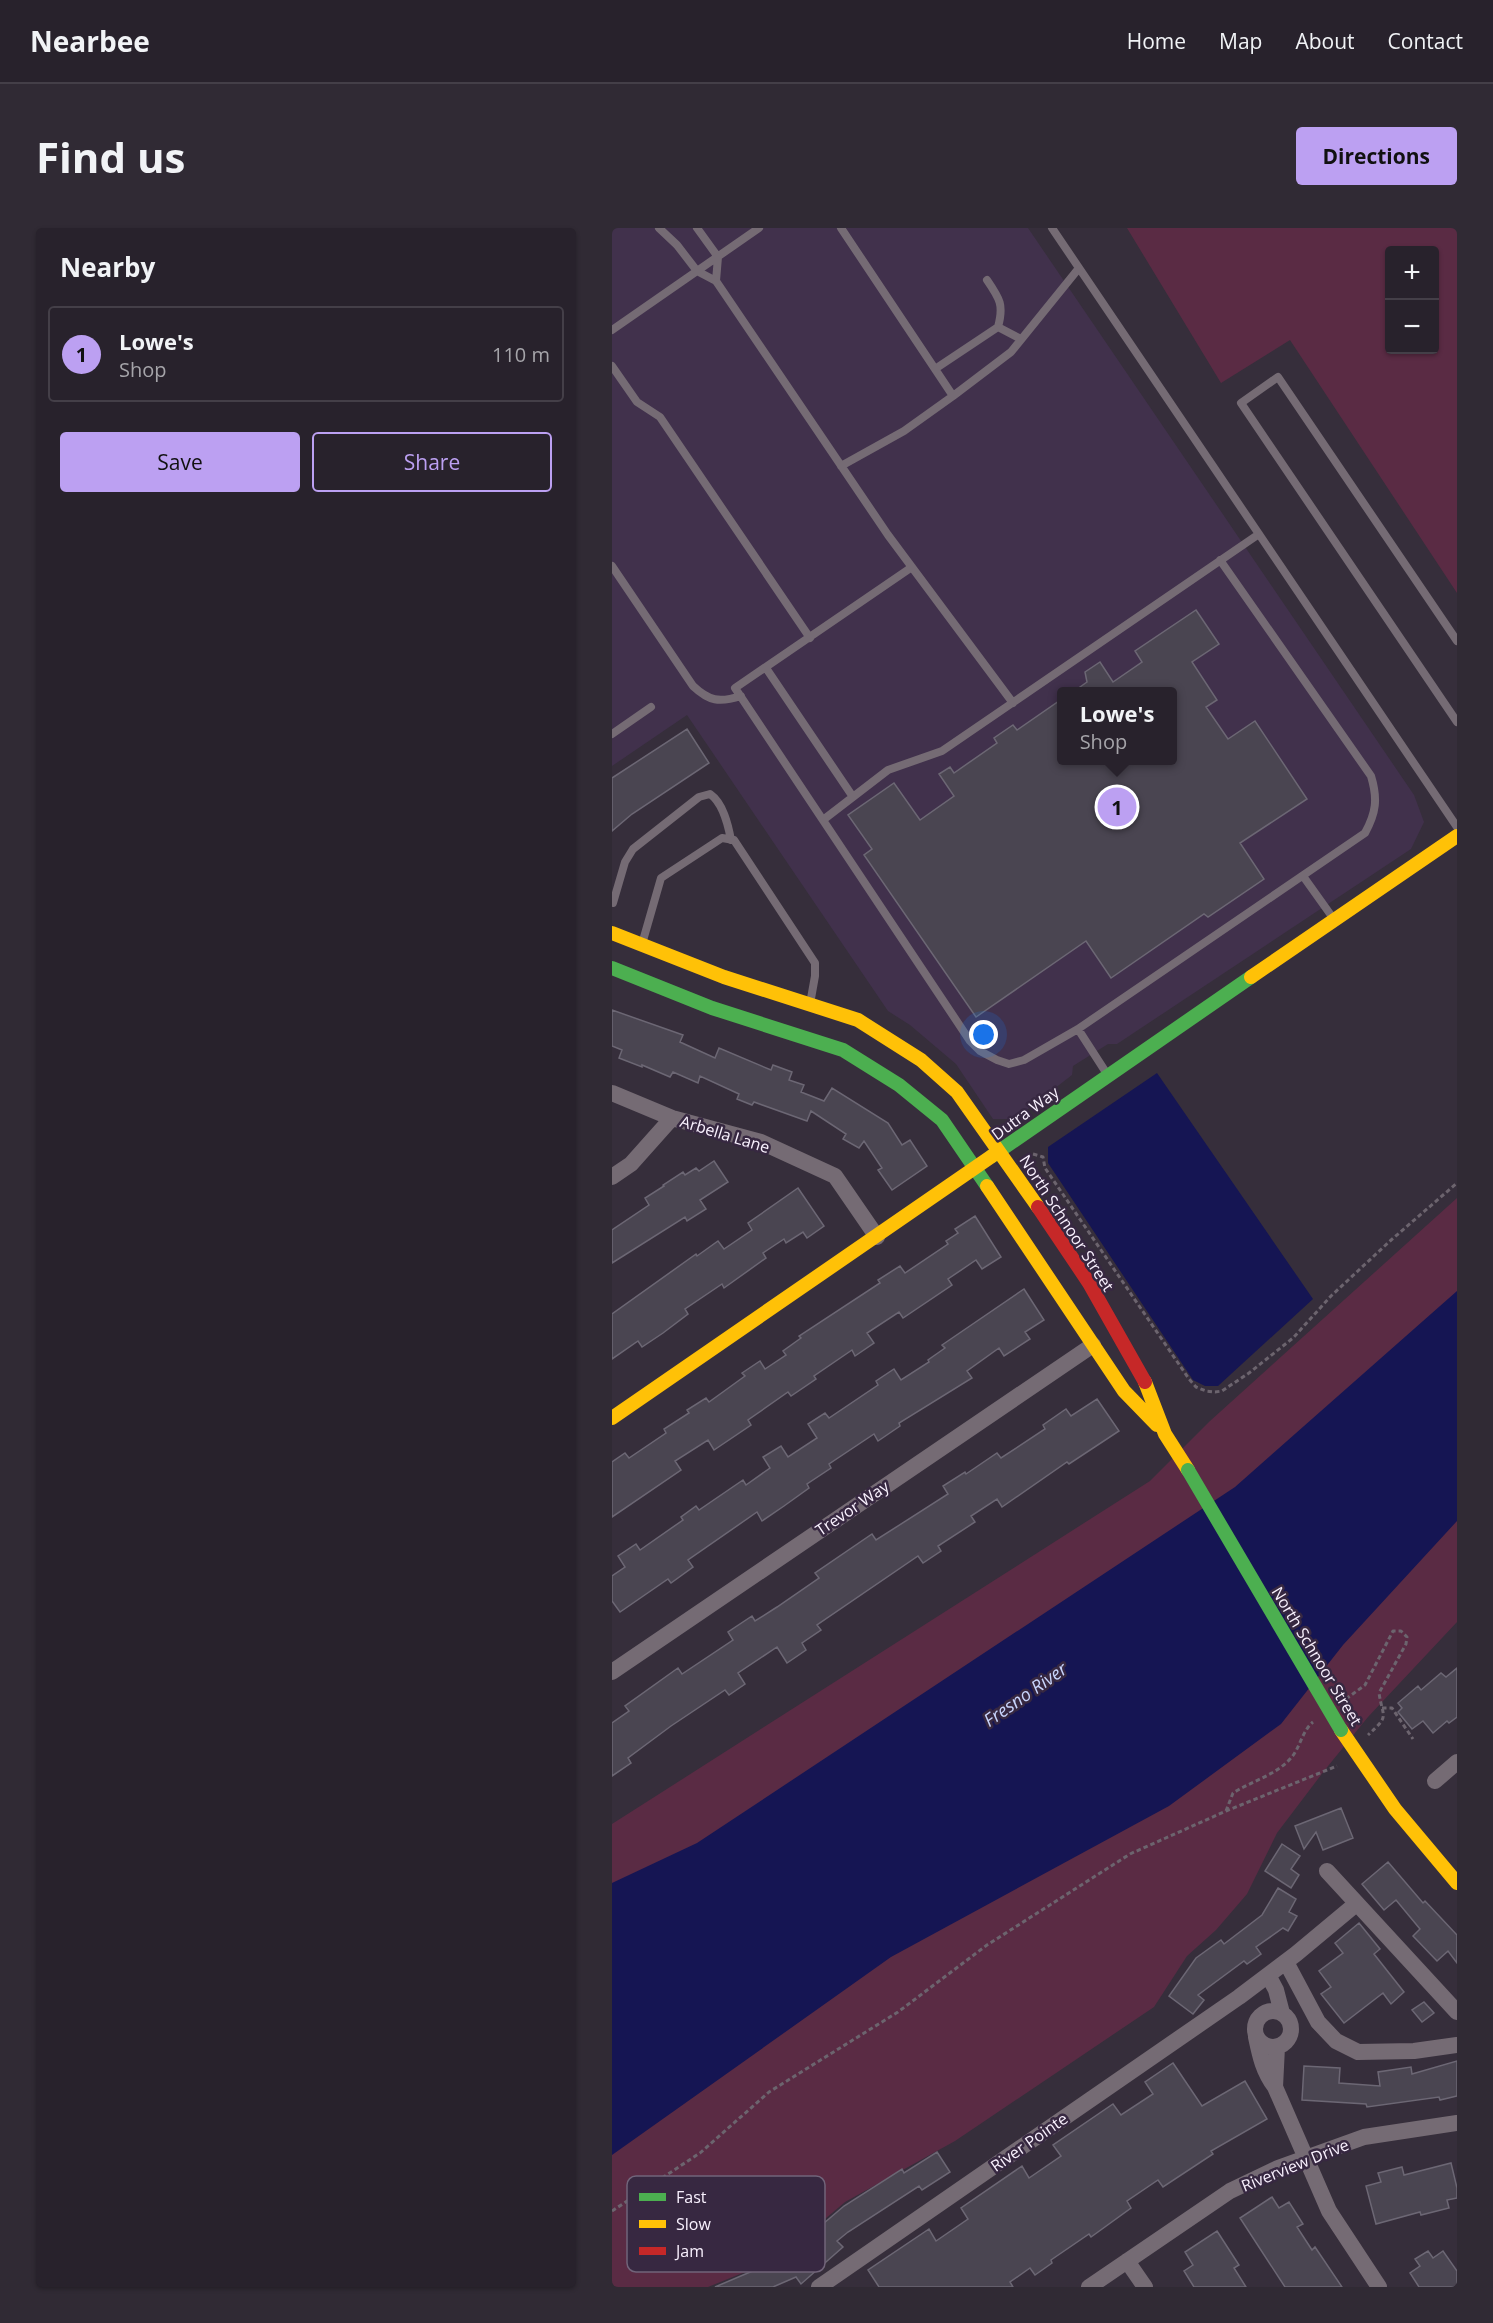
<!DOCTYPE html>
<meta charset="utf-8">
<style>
:root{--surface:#28222c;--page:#302a34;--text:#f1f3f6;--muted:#a5a4a9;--line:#443f48;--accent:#bca0f2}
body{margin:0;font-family:"Open Sans",sans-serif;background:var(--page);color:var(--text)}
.controls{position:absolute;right:18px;top:18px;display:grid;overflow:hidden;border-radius:6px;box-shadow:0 2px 4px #0004}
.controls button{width:54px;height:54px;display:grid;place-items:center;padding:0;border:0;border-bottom:2px solid var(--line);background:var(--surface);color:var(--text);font:30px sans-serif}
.you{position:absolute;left:372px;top:807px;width:21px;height:21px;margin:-15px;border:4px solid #fff;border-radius:50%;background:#1a73e8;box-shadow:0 0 0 9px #1a73e833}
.badge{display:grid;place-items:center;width:39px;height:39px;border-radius:50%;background:var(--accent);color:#111;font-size:20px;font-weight:700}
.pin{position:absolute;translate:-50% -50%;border:3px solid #fff;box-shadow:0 2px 6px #0006}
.popup{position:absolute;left:445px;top:459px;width:120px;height:78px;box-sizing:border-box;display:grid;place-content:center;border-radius:6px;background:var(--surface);filter:drop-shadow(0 2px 4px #0005);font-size:20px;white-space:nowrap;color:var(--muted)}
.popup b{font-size:22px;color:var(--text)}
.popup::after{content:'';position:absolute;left:50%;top:100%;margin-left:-12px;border:12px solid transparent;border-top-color:var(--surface)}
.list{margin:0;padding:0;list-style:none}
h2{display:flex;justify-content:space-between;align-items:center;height:78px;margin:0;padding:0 24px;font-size:26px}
h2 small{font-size:20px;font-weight:400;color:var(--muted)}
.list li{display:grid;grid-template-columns:39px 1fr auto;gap:18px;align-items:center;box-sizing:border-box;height:96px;margin:0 12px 12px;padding:0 12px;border:2px solid var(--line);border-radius:6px}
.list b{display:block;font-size:22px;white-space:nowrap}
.list p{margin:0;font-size:20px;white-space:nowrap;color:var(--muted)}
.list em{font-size:20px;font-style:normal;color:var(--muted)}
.actions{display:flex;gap:12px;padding:18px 24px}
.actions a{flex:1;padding:14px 0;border:2px solid var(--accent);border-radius:6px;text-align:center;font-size:21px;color:var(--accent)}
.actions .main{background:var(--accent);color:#111}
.map{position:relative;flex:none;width:845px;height:2059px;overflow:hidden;border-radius:6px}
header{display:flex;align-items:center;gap:36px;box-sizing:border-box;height:84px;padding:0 30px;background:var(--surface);border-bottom:2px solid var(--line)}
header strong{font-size:28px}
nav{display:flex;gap:33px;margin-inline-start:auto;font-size:21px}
.intro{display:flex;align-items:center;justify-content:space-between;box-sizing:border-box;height:144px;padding:0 36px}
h1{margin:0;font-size:42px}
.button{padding:15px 27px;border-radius:6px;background:var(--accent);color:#111;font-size:21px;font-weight:700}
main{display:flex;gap:36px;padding:0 36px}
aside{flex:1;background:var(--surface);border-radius:6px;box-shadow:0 2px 4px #0004}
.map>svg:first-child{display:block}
.built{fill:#41314c;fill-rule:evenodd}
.green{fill:#5a2b44;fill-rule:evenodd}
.water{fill:#151553}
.building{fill:#4a4551;stroke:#6c6774;stroke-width:1.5}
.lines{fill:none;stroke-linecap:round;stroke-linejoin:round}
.path{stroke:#6c646e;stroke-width:3;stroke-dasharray:4.5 3;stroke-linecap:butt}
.lane{stroke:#756b74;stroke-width:8}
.street{stroke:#756b74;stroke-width:16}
.fast{stroke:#4caf50;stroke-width:14}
.slow{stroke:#ffc107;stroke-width:14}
.jam{stroke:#c62828;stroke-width:14}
.fast-bridge{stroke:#4caf50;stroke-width:14}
.labels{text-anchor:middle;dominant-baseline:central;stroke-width:5;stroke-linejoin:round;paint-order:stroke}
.street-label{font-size:16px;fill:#f9f1fe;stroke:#372841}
.water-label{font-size:18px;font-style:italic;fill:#c8d4fc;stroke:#372841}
.key{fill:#372841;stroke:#71647a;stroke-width:1.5}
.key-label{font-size:16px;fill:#f9f1fe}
</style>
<header>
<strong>Nearbee</strong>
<nav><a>Home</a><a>Map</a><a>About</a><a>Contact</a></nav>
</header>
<div class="intro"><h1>Find us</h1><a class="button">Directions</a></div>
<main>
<aside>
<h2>Nearby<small></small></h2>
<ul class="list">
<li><span class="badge">1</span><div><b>Lowe's</b><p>Shop</p></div><em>110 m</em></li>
</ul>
<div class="actions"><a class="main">Save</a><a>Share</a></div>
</aside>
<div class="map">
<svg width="845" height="2059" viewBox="0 0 845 2059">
<rect width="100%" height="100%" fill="#362e3b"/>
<!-- built -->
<path class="built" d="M0,0h416l386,567 10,27 -13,27 -294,195h-9l-35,22 -1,9 -57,44h-22l-37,-55 -46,-39 -22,-14 -201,-296 -75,51zM450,464h110v68h-110z"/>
<!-- green -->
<path class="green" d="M515,0h330v365l-167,-253 -69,43zM778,22h44v100h-44z
M845,970v424l-89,95 -44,54 -47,62 -30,61 -31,36 -29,26 -33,51 -199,134 -110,61 -66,56 -71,29h-96v-463l538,-343 60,-60z"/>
<!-- water -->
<path class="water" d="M545,845l156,226 -95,87h-13l-12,-6 -145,-217v-16z
M845,1063v230l-114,124 -62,79 -112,82 -278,151 -279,198v-272l85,-40 538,-356z"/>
<!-- building -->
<path class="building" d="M584,382l23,34 -27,18 25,38 -11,7 22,32 27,-18 52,78 -67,44 24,36 -56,38 -4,-3 -93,64 -25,-37 -110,76 -112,-162 8,-6 -24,-34 46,-32 26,37 34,-24 -15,-22 11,-7 4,6 43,-30 -3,-5 19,-13 4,5 45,-31v61h111v-68h-100l14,-10 -2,-10 15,-10 13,20 29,-20 -7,-11z
M75,501l22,34 -77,51 -20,17v-53z
M0,782l71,25 -3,7 35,16 4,-10 52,22 2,-5 19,7 -3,8 15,5 -3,7 23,9 8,-13 56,35 14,22 8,-5 17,26 -35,24 -14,-20 4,-2 -18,-27 -5,7 -16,-9 3,-5 -35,-23 -4,10 -53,-19 -2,3 -15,-6 2,-5 -39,-18 -2,7 -25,-11 -3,5 -28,-12v2l-23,-9 3,-8 -10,-4z
M102,933l14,21 -28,18 6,9 -19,12 -2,-4 -73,46v-33l37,-25 -4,-7 19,-12 -1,-1 20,-13 2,3 11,-7 3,3z
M186,960l26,38 -17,12 -4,-6 -17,11 -2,-4 -21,14 3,5 -42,30 -2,-4 -37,25 3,5 -25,19 -21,14 -4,-6 -26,18v-45l84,-60 1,2 21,-15 6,8 28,-19 -4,-7z
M363,988l26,41 -19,12 -6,-9 -28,19 4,6 -49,33 -4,-6 -32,21 7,10 -19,13 -3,-6 -38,26 2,3 -25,17 -3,-4 -40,28 3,5 -37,25 -6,-10 -33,21 6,9 -69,47v-55l13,-9 4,5 37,-25 -2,-4 25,-16 -2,-3 19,-12 3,4 36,-26 -3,-3 18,-12 5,8 21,-14 -3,-4 18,-13 -2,-2 81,-53 -2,-3 22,-14 5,7 43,-29 -2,-3 12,-8 -3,-4z
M412,1061l20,31 -19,12 5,7 -26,17 -5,-8 -32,23 5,7 -73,45 1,3 -22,15 -4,-7 -45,30 2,4 -24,16 2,4 -25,18 -22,15 -5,-9 -69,48 5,7 -22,16 -3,-4 -48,33 -8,-11v-25l13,-9 -7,-11 18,-12 4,6 43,-30 -2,-3 15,-11 3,4 44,-30 3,5 24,-17 -7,-11 18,-11 7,11 29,-19 -9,-14 17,-11 4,5 49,-33 -2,-4 18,-12 7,11 28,-18 -1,-2 17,-12 -3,-3z
M485,1171l22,32 -50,33 -2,-2 -65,45 -5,-8 -26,17 4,6 -37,24 3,5 -18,12 -5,-7 -101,69 4,5 -19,13 4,7 -19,13 -10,-16 -39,26 7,11 -16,11 -4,-5 -54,36 -43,32 3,5 -19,13v-53l17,-12 -4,-5 53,-38 4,6 51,-34 -5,-8 24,-16 3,5 22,-14 42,-29 -4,-5 57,-39 4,6 72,-46 -5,-8 22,-14 1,2 31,-21 4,5 44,-29 -2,-4 23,-16 5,7z
M845,1440v49l-8,6 -2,-2 -14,12 -10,-12 -11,8 -14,-17 4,-4 -4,-5 20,-17 3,4 20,-17 5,4z
M729,1580l12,30 -30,12 -7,-18 -12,17 -9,-23z
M670,1616l18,12 -9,13 8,6 -8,13 -26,-17z
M776,1634l35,41 2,-2 32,34v28l-9,-12 -11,10 -24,-25 7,-7 -24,-29 -12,10 -22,-26z
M666,1660l18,11 -7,13 8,4 -9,15 -5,-3 -27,19 5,7 -14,10 -3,-3 -46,34 6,5 -11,14 -24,-18 27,-38 25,-18 3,4 38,-29z
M747,1695l21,26 -6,5 30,38 -13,12 -8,-11 -39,30 -23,-29 10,-7 -12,-16 24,-18 -8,-10z
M812,1774l10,11 -12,9 -10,-12z
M845,1833v35l-17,4 -1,-3 -72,10 -1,-3 -64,-4 2,-34 36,2 -1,15 41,3 -2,-14 33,-5 1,7z
M561,1835l29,43 43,-25 22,38 -56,32 2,3 -50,33 -5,-7 -31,21 4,7 -40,29 -2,-3 -38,26 1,3 -17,12 -5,-7 -20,14 3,5h-134l-11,-17 61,-41 7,12 32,-22 -7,-11 61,-42 7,12 32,-22 -8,-11 60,-41 8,11 32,-21 -8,-12z
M325,1924l13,20 -28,18 -3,-4 -71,46 -11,9 6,6 -42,37 -5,-7 -23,10h-58l68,-29 61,-52 58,-37 2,4z
M839,1935l6,25v10l-10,2 2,8 -28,7 -1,-3 -44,12 -10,-38 15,-4 -3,-9 24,-6 2,8z
M660,1969l7,11 10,-6 14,22 -6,3 15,23 3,-3 27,40h-57l-45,-69z
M605,2003l22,34 -5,3 12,19h-52l-10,-16 9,-6 -8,-13z
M816,2023l5,7 10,-7 14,20v16h-38l-9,-14 10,-7 -5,-7z"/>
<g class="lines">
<!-- path -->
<path class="path" d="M421,926l10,3 2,11 144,211 7,8 10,4 9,1 7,-1 27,-18 44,-35 38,-42 59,-55 67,-58
M734,1471l19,-14 28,-54h8l6,6 -1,7 -27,49c4,26 11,22 -11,42
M770,1480h10l21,31
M614,1583l7,-18c19,-12 43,-18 58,-35 9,-10 11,-27 22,-36
M0,1983l88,-58 69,-61 129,-80 89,-67 143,-91 96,-43 111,-45"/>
<!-- lane -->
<path class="lane" d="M47,0l18,17 20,26 19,10 172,254 125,168
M85,0l21,29 -2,24
M229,0l112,168
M440,0l405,599
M375,52c13,19 17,25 11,47l23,12
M0,102l147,-102
M0,138l25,36 23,15 150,221
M323,141l63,-42
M229,238l63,-35 49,-35 58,-44 68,-84
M0,338l81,120c16,15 26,17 48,10
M300,339l-177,121 235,353 10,10 17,9 12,4 15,-4 54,-31 287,-196c11,-20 13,-34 6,-57l-151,-216
M845,413l-179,-264 -37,26 216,319
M154,440l87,129
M0,506l39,-27
M211,592l65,-50 54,-19 317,-217
M691,648l30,42
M1,675l12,-41 8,-13 66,-52 11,-3c13,9 18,30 21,46
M30,716l19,-66 61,-40 12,2 81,123v13l-5,28
M466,801l29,45"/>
<!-- street -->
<path class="street" d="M0,865l60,25 89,24 74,34 42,61
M0,949l19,-13 41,-46
M0,1444l481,-327
M823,1553l22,-19
M715,1643l130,141
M674,1734l32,60 18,19 22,11 56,-1 43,-6
M656,1747l8,15 6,23
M643 1801a18 18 0 1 1 36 0a18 18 0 1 1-36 0Z
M644,1809c4,19 7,34 19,50l54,124 50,76
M663,1859l2,-40
M515,2033l18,26
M207,2059l420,-290 57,-43 60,-50
M477,2059l141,-96 48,-23 86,-31 93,-14"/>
<!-- fast -->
<path class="fast" d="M0,740l100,40 131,42 56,35 43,35 45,66
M380,928l259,-179"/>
<!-- slow -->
<path class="slow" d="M0,705l112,44 134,43 63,40 36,32 81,115
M639,749l206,-141
M375,958l137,205 33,34
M533,1154l20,52 23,36
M0,1190l380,-262
M729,1502l54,79 62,74"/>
<!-- jam -->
<path class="jam" d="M426,979l51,76 56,99"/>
<!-- fast-bridge -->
<path class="fast-bridge" d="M576,1242l153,260"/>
</g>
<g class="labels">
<!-- street labels -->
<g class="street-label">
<text transform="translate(413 885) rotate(-36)">Dutra Way</text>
<text transform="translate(113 906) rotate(17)">Arbella Lane</text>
<text transform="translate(455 995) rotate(57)">North Schnoor Street</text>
<text transform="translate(240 1280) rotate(-34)">Trevor Way</text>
<text transform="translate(705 1428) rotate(59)">North Schnoor Street</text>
<text transform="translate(417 1914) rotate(-35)">River Pointe</text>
<text transform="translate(683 1937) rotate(-22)">Riverview Drive</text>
</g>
<!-- water labels -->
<g class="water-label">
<text transform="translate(413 1466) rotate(-35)">Fresno River</text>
</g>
</g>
<!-- legend -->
<rect x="15" y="1948" width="198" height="96" rx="9" class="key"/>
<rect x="27" y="1965" width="27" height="8" fill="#4caf50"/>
<rect x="27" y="1992" width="27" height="8" fill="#ffc107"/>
<rect x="27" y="2019" width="27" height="8" fill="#c62828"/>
<g class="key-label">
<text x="64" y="1975">Fast</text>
<text x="64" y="2002">Slow</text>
<text x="64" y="2029">Jam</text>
</g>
</svg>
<div class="controls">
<button>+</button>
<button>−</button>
</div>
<div class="you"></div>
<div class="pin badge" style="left:505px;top:579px">1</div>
<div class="popup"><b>Lowe's</b>Shop</div>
</div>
</main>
